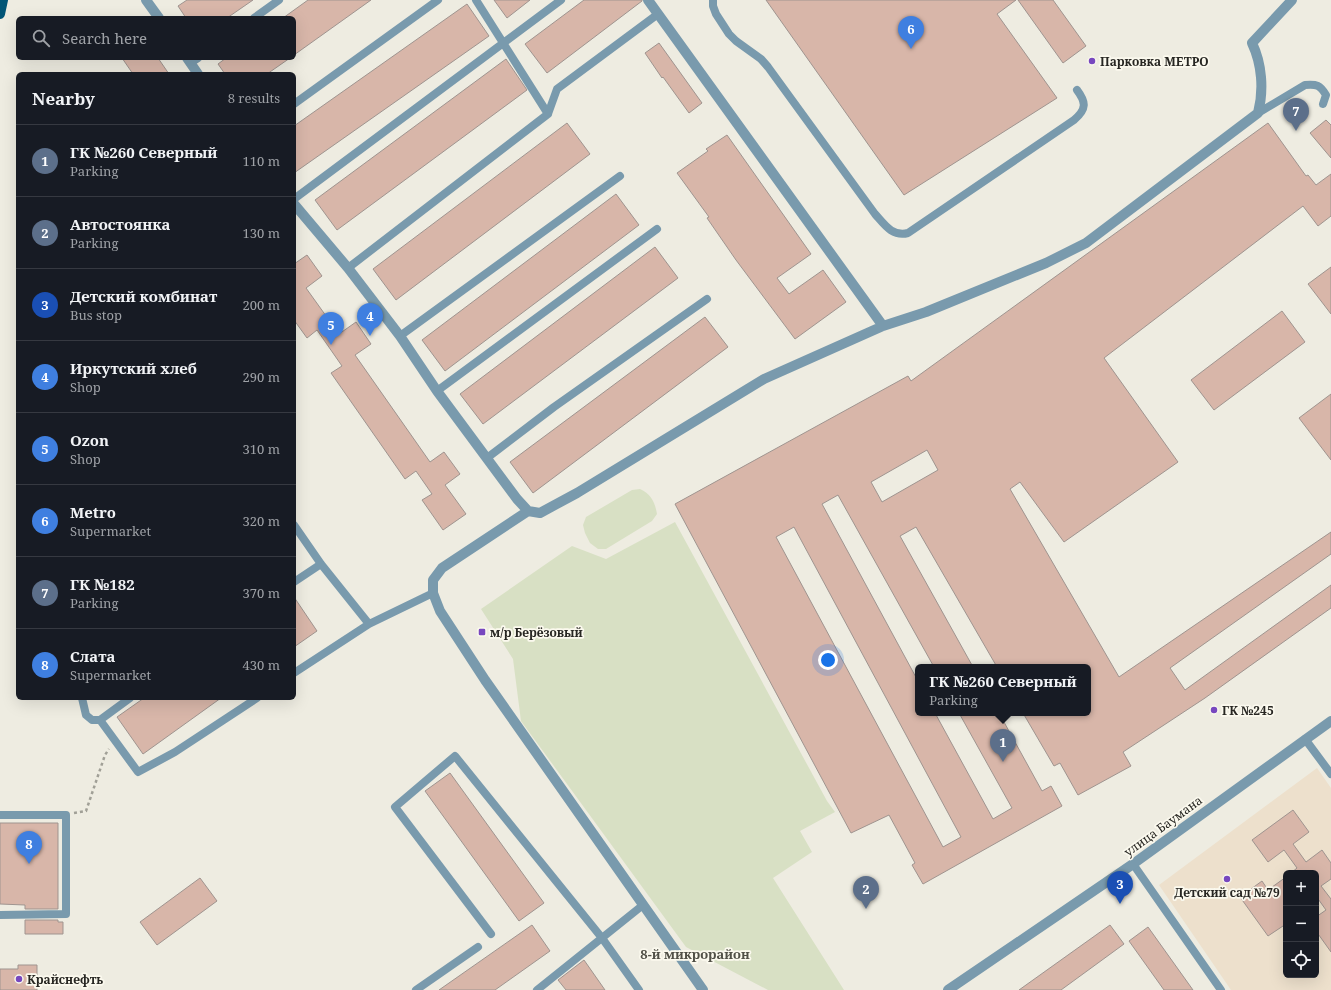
<!DOCTYPE html>
<meta charset="utf-8">
<style>
:root{--surface:#171b24;--page:#20242c;--text:#f1f3f6;--muted:#9ea1a6;--line:#363941;--accent:#7c3aed}
body{margin:0;font-family:"Noto Serif",serif;background:var(--page);color:var(--text)}
.controls{position:absolute;right:12px;bottom:12px;display:grid;overflow:hidden;border-radius:6px;box-shadow:0 4px 16px #0002}
.controls button{width:36px;height:36px;display:grid;place-items:center;padding:0;border:0;border-bottom:1px solid var(--line);background:var(--surface);color:var(--text);font:20px sans-serif}
.you{position:absolute;left:828px;top:660px;width:14px;height:14px;margin:-10px;border:3px solid #fff;border-radius:50%;background:#1a73e8;box-shadow:0 0 0 6px #1a73e833}
.badge{display:grid;place-items:center;width:26px;height:26px;border-radius:50%;background:var(--accent);color:#fff;font-size:13px;font-weight:700}
.pin{position:absolute;translate:-50% -33px;filter:drop-shadow(0 1px 2px #0008)}
.pin::after{content:'';position:absolute;top:21px;width:14px;height:12px;background:inherit;clip-path:polygon(0 0,100% 0,50% 100%)}
.popup{position:absolute;left:915px;top:664px;width:176px;height:52px;box-sizing:border-box;display:grid;place-content:center;border-radius:6px;background:var(--surface);filter:drop-shadow(0 1px 3px #0005);font-size:13px;white-space:nowrap;color:var(--muted)}
.popup b{font-size:15px;color:var(--text)}
.popup::after{content:'';position:absolute;left:50%;top:100%;margin-left:-8px;border:8px solid transparent;border-top-color:var(--surface)}
.list{margin:0;padding:0;list-style:none}
h2{display:flex;justify-content:space-between;align-items:center;height:52px;margin:0;padding:0 16px;font-size:17px}
h2 small{font-size:13px;font-weight:400;color:var(--muted)}
.list li{display:grid;grid-template-columns:26px 1fr auto;gap:12px;align-items:center;box-sizing:border-box;height:72px;padding:0 16px;border-top:1px solid var(--line)}
.list b{display:block;font-size:15px;white-space:nowrap}
.list p{margin:0;font-size:13px;white-space:nowrap;color:var(--muted)}
.list em{font-size:13px;font-style:normal;color:var(--muted)}
.icon{flex:none;width:22px;height:22px;fill:none;stroke:currentColor;stroke-width:2;stroke-linecap:round;stroke-linejoin:round}
.map{position:relative;flex:none;width:1331px;height:990px;overflow:hidden}
.search{position:absolute;background:var(--surface);box-shadow:0 4px 16px #0002;left:16px;top:16px;width:280px;height:44px;display:flex;align-items:center;gap:10px;box-sizing:border-box;padding:0 14px;border-radius:6px;color:var(--muted);font-size:15px}
.panel{position:absolute;background:var(--surface);box-shadow:0 4px 16px #0002;left:16px;top:72px;width:280px;height:628px;border-radius:6px}
.map>svg:first-child{display:block}
.education{fill:#ede0cc;fill-rule:evenodd}
.green{fill:#d8e0c4}
.building{fill:#d8b6a9;stroke:#9f948f;fill-rule:evenodd}
.lines{fill:none;stroke-linecap:round;stroke-linejoin:round}
.path{stroke:#a1a097;stroke-width:2.5;stroke-dasharray:3 3;stroke-linecap:butt}
.service{stroke:#799aad;stroke-width:8}
.minor{stroke:#799aad;stroke-width:10}
.primary{stroke:#015576;stroke-width:10}
.poi-dot{fill:#7747bf;stroke:#fbf9ee;stroke-width:1.5}
.labels{text-anchor:middle;dominant-baseline:central;stroke-width:3.5;stroke-linejoin:round;paint-order:stroke}
.poi-label{font-size:12px;font-weight:bold;fill:#272622;stroke:#fbf9ee;text-anchor:start}
.street-label{font-size:12px;fill:#272622;stroke:#fbf9ee}
.neighbourhood-label{font-size:13px;font-weight:bold;fill:#515047;stroke:#fbf9ee}
</style>
<div class="map">
<svg width="1331" height="990" viewBox="0 0 1331 990">
<rect width="100%" height="100%" fill="#eeece1"/>
<!-- education -->
<path class="education" d="M1317,768l14,20v202h-100l-72,-105zM1286,873h30v102h-30z"/>
<!-- green -->
<path class="green" d="M640,489c11,5 15,13 17,25l-5,7 -46,28h-8l-8,-6 -5,-10 -2,-8 3,-8 46,-27z
M675,522l152,279 8,11 -35,19 12,21 -39,26 71,112h-76l-82,-43 -165,-226 -8,-62 -32,-50 91,-63 34,13z"/>
<!-- building -->
<path class="building" d="M187,0h66l-26,18h-41l-8,-12z
M308,0h63l-77,55v-37h-11z
M494,0h36l-23,18z
M584,0h58v1l-95,72 -22,-29z
M766,0h250l-19,14 60,84 -153,97z
M1018,0h35l33,46 -23,17z
M467,4l22,32 -195,137v-47z
M659,43l43,60 -13,10 -26,-36 -1,1 -17,-25z
M122,58h36l11,16h-36z
M226,58h64l-23,16h-42l-7,-10z
M506,59l21,31 -190,140 -22,-30z
M1326,120l5,5v33l-21,-25z
M567,123l23,31 -194,146 -23,-31z
M1268,123l38,53 2,-1 8,10 15,-11v42l-13,10 -15,-20 -199,152 74,104 -114,80 -44,-60 -10,7 109,188 212,-145v22l-161,114 15,22 146,-105v23l-126,90 -82,54 8,14 -53,29 -18,-32 -6,3 -31,-53h65v-46h-91l-81,-140 -16,9 73,131h-39l-96,-172 -16,9 96,177v32h17l58,106 19,-11 -53,-95h40l43,78 9,-5 11,20 -139,78 -11,-19 3,-2 -26,-48 -38,18 -176,-329 233,-128 3,5zM927,450l11,20 -56,32 -11,-20zM794,527l167,310 -18,10 -167,-310z
M727,135l84,119 -34,24 12,16 34,-24 23,32 -51,37 -59,-79 -29,-42 2,-1 -32,-44 31,-22 -2,-2z
M616,194l23,31 -194,146 -23,-31z
M655,247l23,31 -195,146 -23,-30z
M307,255l15,21 -16,12 33,46 17,-12 15,22 -16,11 75,107 14,-10 16,22 -15,11 21,29 -23,16 -21,-30 10,-6 -16,-23 -11,8 -74,-106 11,-7 -25,-36 -10,8 -13,-18v-56z
M1331,267v47l-23,-30z
M1282,311l23,31 -91,68 -23,-30z
M705,317l23,30 -195,146 -23,-31z
M1331,394v66l-32,-42z
M294,597l23,34 -23,16z
M144,698h77l-78,56 -26,-37z
M450,773l94,130 -25,18 -94,-130z
M1293,810l16,22 -16,12 13,18 16,-12 9,13v16l-10,7 10,13v53l-15,-21v-14l10,-7 -10,-14v-23h-25l6,-5 -13,-18 -16,12 -16,-22z
M0,823h58v86h-33v-4l-25,-1z
M1286,877v47l-18,12 -28,-39 22,-16 6,9z
M200,878l17,23 -60,44 -17,-23z
M25,920h33v2h5v12h-38z
M532,925l18,26 -55,39h-56z
M1110,925l14,19 -63,46h-42z
M1148,927l45,63h-29l-35,-49z
M584,960l21,30h-39l-8,-10z
M18,965h19v25h-37v-21h18z"/>
<g class="lines">
<!-- path -->
<path class="path" d="M74,813l12,-2 19,-56 4,-6"/>
<!-- service -->
<path class="service" d="M476,0l72,114
M713,0v6l3,8 13,20 7,7 25,18 7,8 107,147c9,10 17,23 33,19l166,-113c13,-11 12,-18 3,-30
M254,18l25,-18
M190,63l8,-5
M294,104l144,-104
M1258,113l47,-28c12,-1 15,0 21,10l-3,9
M294,199l267,-199
M348,268l200,-154 9,-25 101,-75
M400,336l220,-160
M437,391l220,-162
M487,458l67,-51 153,-108
M294,525l27,39 48,60
M294,582l27,-18
M294,673l75,-49 64,-31
M82,698l4,17 6,5h8l38,52 37,-20 82,-54
M100,720l30,-22
M1305,739l26,35
M0,815h66v99l-66,1
M1133,864l88,126
M491,934l-96,-127 60,-51 147,182 37,52
M416,990l62,-43
M537,990l106,-85"/>
<!-- minor -->
<path class="minor" d="M146,0l13,18
M648,0l235,326
M187,58l11,16
M294,204l54,64 52,68 37,55 80,108 11,12 12,2 37,-20 187,-114 119,-53 43,-14 120,-49 40,-20 172,-130c6,-23 4,-49 -6,-70l40,-43
M528,511l-86,57 -9,12v13l7,18 45,69 218,310
M948,990l185,-126 198,-143"/>
<!-- primary -->
<path class="primary" d="M0,14l3,-14"/>
</g>
<!-- markers -->
<g class="poi-dot">
<circle cx="1092" cy="61" r="4"/>
<rect x="478" y="628" width="8" height="8" rx="2"/>
<circle cx="1214" cy="710" r="4"/>
<circle cx="1227" cy="879" r="4"/>
<circle cx="19" cy="979" r="4"/>
</g>
<g class="labels">
<!-- poi labels -->
<g class="poi-label">
<text x="1100" y="61">Парковка МЕТРО</text>
<text x="490" y="632">м/р Берёзовый</text>
<text x="1222" y="710">ГК №245</text>
<text x="1227" y="892" text-anchor="middle">Детский сад №79</text>
<text x="27" y="979">Крайснефть</text>
</g>
<!-- street labels -->
<g class="street-label">
<text transform="translate(1163 826) rotate(-36)">улица Баумана</text>
</g>
<!-- neighbourhood labels -->
<g class="neighbourhood-label">
<text x="695" y="954">8-й микрорайон</text>
</g>
</g>
</svg>
<div class="controls">
<button>+</button>
<button>−</button>
<button><svg class="icon" aria-label="locate" viewBox="0 0 24 24"><circle cx="12" cy="12" r="6"/><path d="M12 2v4M12 18v4M2 12h4M18 12h4"/></svg></button>
</div>
<div class="you"></div>
<div class="pin badge" style="left:1003px;top:762px;background:#5c6f8a">1</div>
<div class="popup"><b>ГК №260 Северный</b>Parking</div>
<div class="pin badge" style="left:866px;top:909px;background:#5c6f8a">2</div>
<div class="pin badge" style="left:1120px;top:904px;background:#1a4fb4">3</div>
<div class="pin badge" style="left:370px;top:336px;background:#3f7fe0">4</div>
<div class="pin badge" style="left:331px;top:345px;background:#3f7fe0">5</div>
<div class="pin badge" style="left:911px;top:49px;background:#3f7fe0">6</div>
<div class="pin badge" style="left:1296px;top:131px;background:#5c6f8a">7</div>
<div class="pin badge" style="left:29px;top:864px;background:#3f7fe0">8</div>
<div class="search"><svg class="icon" aria-label="search" viewBox="0 0 24 24"><circle cx="10" cy="10" r="6"/><path d="M15 15l6 6"/></svg>Search here</div>
<section class="panel">
<h2>Nearby<small>8 results</small></h2>
<ul class="list">
<li><span class="badge" style="background:#5c6f8a">1</span><div><b>ГК №260 Северный</b><p>Parking</p></div><em>110 m</em></li>
<li><span class="badge" style="background:#5c6f8a">2</span><div><b>Автостоянка</b><p>Parking</p></div><em>130 m</em></li>
<li><span class="badge" style="background:#1a4fb4">3</span><div><b>Детский комбинат</b><p>Bus stop</p></div><em>200 m</em></li>
<li><span class="badge" style="background:#3f7fe0">4</span><div><b>Иркутский хлеб</b><p>Shop</p></div><em>290 m</em></li>
<li><span class="badge" style="background:#3f7fe0">5</span><div><b>Ozon</b><p>Shop</p></div><em>310 m</em></li>
<li><span class="badge" style="background:#3f7fe0">6</span><div><b>Metro</b><p>Supermarket</p></div><em>320 m</em></li>
<li><span class="badge" style="background:#5c6f8a">7</span><div><b>ГК №182</b><p>Parking</p></div><em>370 m</em></li>
<li><span class="badge" style="background:#3f7fe0">8</span><div><b>Слата</b><p>Supermarket</p></div><em>430 m</em></li>
</ul>
</section>
</div>
